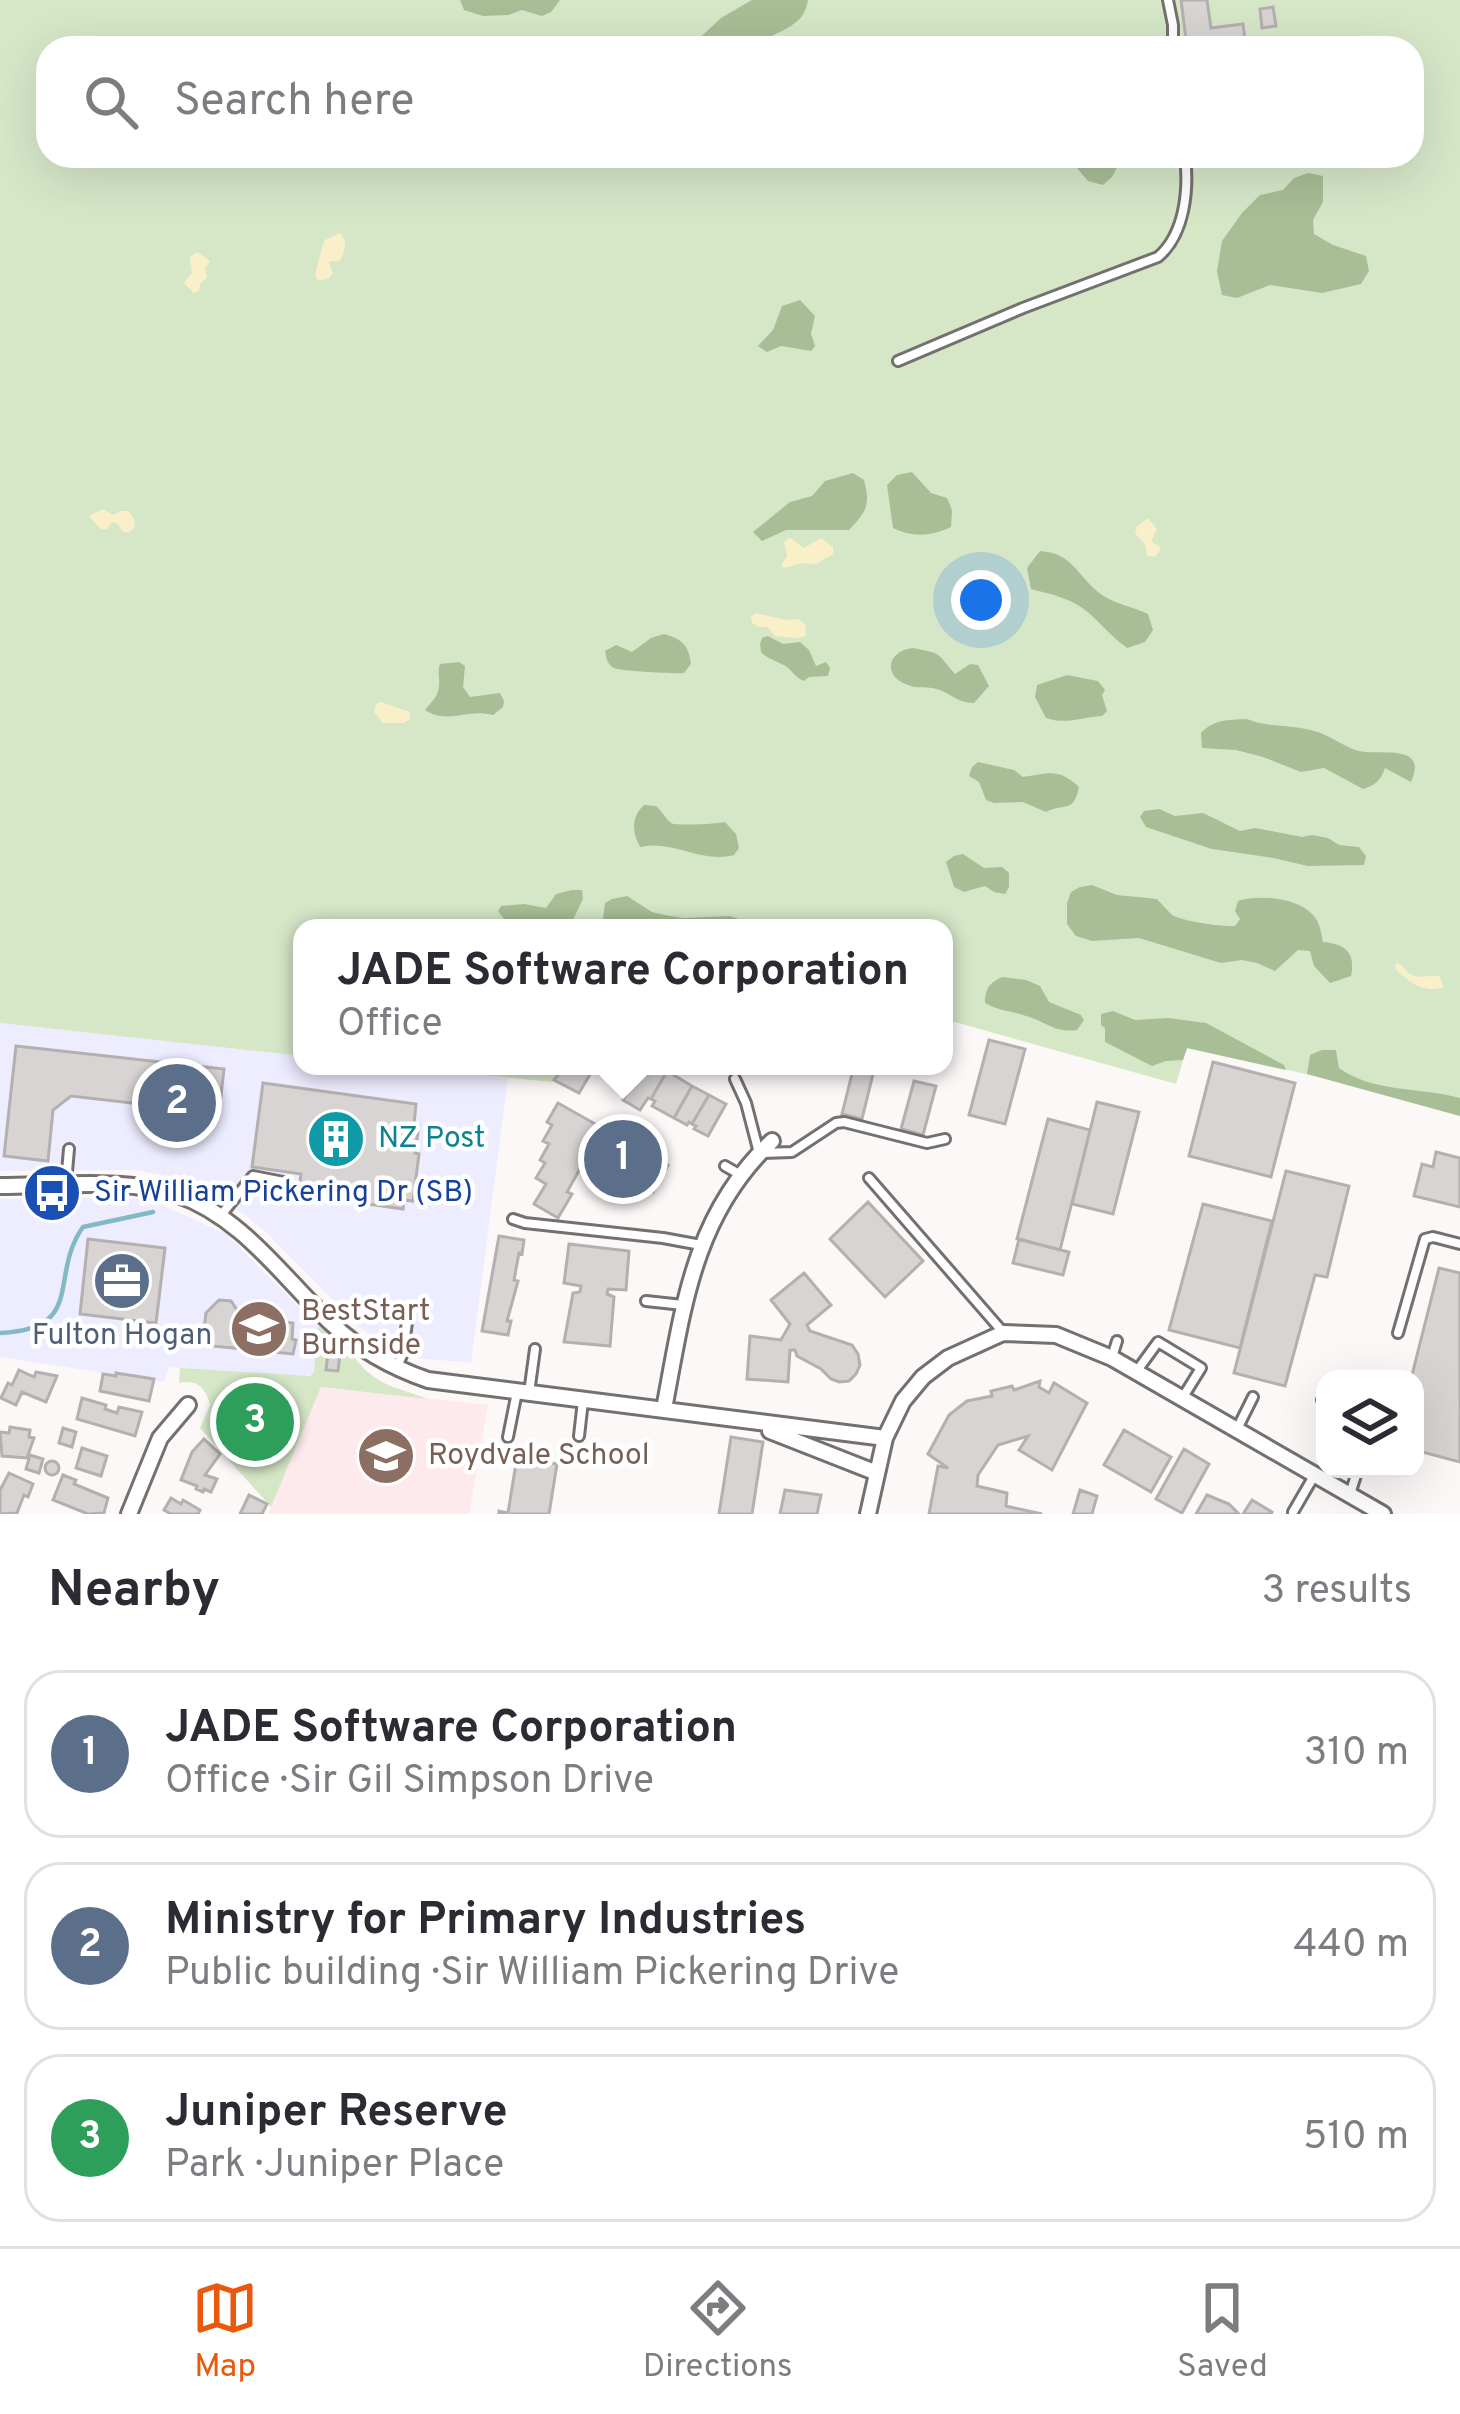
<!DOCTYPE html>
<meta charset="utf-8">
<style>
:root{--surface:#fff;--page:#f2f2f3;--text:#2b2b33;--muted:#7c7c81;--line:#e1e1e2;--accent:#ea580c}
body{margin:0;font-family:Overpass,sans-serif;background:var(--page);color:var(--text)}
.controls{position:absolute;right:36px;bottom:36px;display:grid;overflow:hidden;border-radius:24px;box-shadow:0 12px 48px #0002}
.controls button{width:108px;height:108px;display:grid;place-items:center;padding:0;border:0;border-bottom:3px solid var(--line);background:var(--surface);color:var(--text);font:60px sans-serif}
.you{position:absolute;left:981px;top:600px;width:42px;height:42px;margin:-30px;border:9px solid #fff;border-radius:50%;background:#1a73e8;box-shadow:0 0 0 18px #1a73e833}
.badge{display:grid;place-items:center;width:78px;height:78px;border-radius:50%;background:var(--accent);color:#fff;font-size:39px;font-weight:700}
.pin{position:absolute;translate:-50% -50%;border:6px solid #fff;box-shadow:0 3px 12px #0006}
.popup{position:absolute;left:293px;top:919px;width:660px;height:156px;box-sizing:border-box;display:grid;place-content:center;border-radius:24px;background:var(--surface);filter:drop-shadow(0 3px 9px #0005);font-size:39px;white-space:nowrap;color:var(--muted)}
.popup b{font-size:45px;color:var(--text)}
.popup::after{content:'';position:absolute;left:50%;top:100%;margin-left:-24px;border:24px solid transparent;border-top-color:var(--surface)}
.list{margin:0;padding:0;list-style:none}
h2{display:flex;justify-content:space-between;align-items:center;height:156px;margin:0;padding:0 48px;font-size:51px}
h2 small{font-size:39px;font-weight:400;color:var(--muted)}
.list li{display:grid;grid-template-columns:78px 1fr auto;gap:36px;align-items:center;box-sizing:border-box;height:168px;margin:0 24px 24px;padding:0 24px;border:3px solid var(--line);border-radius:36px}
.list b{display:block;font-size:45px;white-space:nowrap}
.list p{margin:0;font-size:39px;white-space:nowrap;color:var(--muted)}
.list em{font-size:39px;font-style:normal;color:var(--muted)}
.icon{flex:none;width:66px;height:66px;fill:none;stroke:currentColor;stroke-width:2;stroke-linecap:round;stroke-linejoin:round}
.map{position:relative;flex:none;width:1460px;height:1514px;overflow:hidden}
.search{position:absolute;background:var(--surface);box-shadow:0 12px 48px #0002;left:36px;right:36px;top:36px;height:132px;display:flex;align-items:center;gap:30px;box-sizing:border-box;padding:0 42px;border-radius:36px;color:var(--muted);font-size:45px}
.sheet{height:732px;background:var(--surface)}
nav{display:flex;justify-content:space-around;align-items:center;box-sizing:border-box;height:168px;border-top:3px solid var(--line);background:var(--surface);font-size:33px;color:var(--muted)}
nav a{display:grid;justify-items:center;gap:6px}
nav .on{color:var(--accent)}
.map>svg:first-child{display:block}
.commercial{fill:#eeedff}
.education{fill:#fee9ed}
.green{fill:#d6e7c8;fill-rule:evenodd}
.forest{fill:#a8be96}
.sand{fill:#f9f0ca}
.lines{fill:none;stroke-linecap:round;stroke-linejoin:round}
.stream{stroke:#81bac3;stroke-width:4.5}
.building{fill:#d7d4d3;stroke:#b3b0af;stroke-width:3}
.lane-casing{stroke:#73706f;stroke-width:14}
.street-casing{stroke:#73706f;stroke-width:20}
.lane{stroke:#fff;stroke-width:8}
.street{stroke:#fff;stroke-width:14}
.labels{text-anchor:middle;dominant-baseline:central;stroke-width:9;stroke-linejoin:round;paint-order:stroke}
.culture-label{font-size:30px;fill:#0d838f;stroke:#fff;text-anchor:start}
.transit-label{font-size:30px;fill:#164399;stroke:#fff;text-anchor:start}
.education-label{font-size:30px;fill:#785e54;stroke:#fff;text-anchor:start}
.service-label{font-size:30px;fill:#4e5e75;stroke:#fff}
</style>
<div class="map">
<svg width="1460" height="1514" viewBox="0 0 1460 1514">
<rect width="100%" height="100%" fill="#fcf8f7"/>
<!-- commercial -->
<path class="commercial" d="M0,1023l302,33v10h96l110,12 -37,285 -53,-5 -24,-6 -34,-24 -94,-96 -45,-35 -29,-15 -55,-12 -137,1z
M121,1197l35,5 70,32 92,92 -4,47 -11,5 -134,-11 -5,15 -164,-25v-158z"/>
<!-- education -->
<path class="education" d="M321,1387l167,18 -19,109h-201z"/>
<!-- green -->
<path class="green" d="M0,0h1460v1116l-145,-40 -128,-28 -11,36 -232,-65v-91h-642v128l-302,-33zM48,48h1364v108h-1364z
M398,1066h166l-12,16z
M318,1326l25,18 22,26 12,9 11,6 40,14 -107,-12 -50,120 -71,-79 10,-23c-4,-17 -13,-26 -31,-22l1,-15 130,8 4,-4z"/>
<!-- forest -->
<path class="forest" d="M460,0h100l-9,12 -9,4 -20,-6 -14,5 -25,1 -19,-6z
M752,0h56c-4,28 -29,29 -49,44v4h-83l14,-1 31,-29z
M1079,156h44l-11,21 -9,8 -15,-4 -11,-13z
M1308,173l15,3v26l-10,18 1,14 19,11 33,11 3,15 -8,13 -39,9 -52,-8 -33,13 -15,-3 -5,-24 5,-30 20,-28 18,-18 23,-5 11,-12z
M800,300l15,16 -4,18 4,12 -4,5 -30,-5 -14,6 -9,-6 15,-16 9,-24z
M912,472l19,21 16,5 5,12 -1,17c-19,9 -38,11 -58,1l-6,-43 10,-10z
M853,473l11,7c7,25 2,32 -15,50h-63l-24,11 -9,-9 37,-30 22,-6 13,-15z
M1040,551c34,2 37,26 62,44 13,9 31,12 46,19l5,16 -8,12 -18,6c-16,-12 -25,-23 -38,-35 -16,-14 -38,-19 -58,-24l-4,-21z
M664,634c18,5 25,11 27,30l-7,9c-8,1 -64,-2 -70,-5 -8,-5 -7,-9 -9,-17l11,-6 16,7 19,-14z
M768,636l15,8 17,-2 9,8 7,16 10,-4 4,6 -2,8 -19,1 -5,4c-8,-3 -11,-9 -17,-14 -9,-6 -18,-7 -26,-15l-1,-8 2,-6z
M913,648c30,6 23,4 42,26l15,-10 8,1 11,21 -15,17c-16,0 -22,-9 -37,-14 -9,-3 -20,0 -29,-4 -26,-9 -21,-34 5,-37z
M459,662l6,4 -2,21 7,10 30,-4 4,8 -1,6 -10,8c-25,-7 -46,10 -68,-5 6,-8 14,-14 14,-25 1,-8 -2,-12 1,-21z
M1067,675l31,6 7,9 -3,5 5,16 -5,5c-20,1 -36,9 -56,2l-11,-21 2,-12z
M1247,719c21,9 45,5 67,12 16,4 30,16 45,20 19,5 70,-9 52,31l-26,-14c-4,12 -9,17 -22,21l-39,-21 -23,4 -38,-15 -27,-7 -34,-2 -1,-15c13,-14 28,-13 46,-14z
M978,762l36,8 9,7c24,-3 35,-10 56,10 -6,27 -13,15 -33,25l-23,-10 -29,1 -8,-3 -7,-18 -10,-6 3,-9z
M644,805l12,1c6,5 9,12 15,17 4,3 47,1 54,-1l11,12 3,14 -5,7c-32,9 -62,-16 -94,-8 -8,-15 -9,-30 4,-42z
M1159,809l16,7 28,-3 37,18 15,-3 47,9 10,-2 16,3 11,7 20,2 7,9 -2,9 -56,1 -35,-8 -61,-9 -66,-22 -6,-10 4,-6z
M963,854l21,14 18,-1 7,6v14l-4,7 -11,-2 -9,-6 -21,6 -10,-5 -8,-25 8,-6z
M1092,885l25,10 40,4c1,1 13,14 15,16 9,6 51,12 63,11l5,-7 -5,-8 3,-10c21,-7 60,-3 75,14 7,7 8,17 10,27 22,2 33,10 28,34l-21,7 -16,-17 -4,-15 -12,-1 -23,21 -18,-8 -15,-3 -21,3 -82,-25 -47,3 -16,-5 -9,-12v-21l4,-11 9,-5z
M572,890h10l1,9 -14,29c-26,0 -56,7 -71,-17l3,-5 23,-2 22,4 10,-14z
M627,896l25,16 12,3 20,3 46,-2 36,12h-68l-41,-4 -16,4h-39l3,-25 7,-4z
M1002,977l24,3 14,6 9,16 32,13 3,5 -7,10c-24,3 -29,-8 -51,-14 -14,-5 -27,-5 -41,-13 0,-14 4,-20 17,-26z
M1113,1011l22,9 33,-2 38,5 78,42 2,5 -99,-22 -4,12 -17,1 -14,5 -47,-24v-14l-4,-3v-11z
M1322,1050h14l3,18c34,25 82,19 121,30v18l-153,-42 3,-19z"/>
<!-- sand -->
<path class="sand" d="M340,233c8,7 5,21 -1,28h-8l-2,2 4,10 -4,5 -10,3 -4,-6 8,-31 2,-4z
M197,252l13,9 -5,8 2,9 -7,5 -1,8 -5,2 -10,-10 8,-10 -2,-16z
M103,509l10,6 8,-4h8l5,8 1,8 -6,5h-6l-5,-8 -6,-2 -5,7h-6l-12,-13z
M1148,518l9,11 -6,12 10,7 -6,9 -8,-2 -1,-9 -11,-13 2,-7z
M790,538l14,10 17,-10 12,9v7l-17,10 -13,-1 -19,5 -3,-2 6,-10 -3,-14z
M756,613l30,7 13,-1 6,5 1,12 -8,2 -23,-2 -7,-9h-9l-7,-4 -1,-7z
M381,702l29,10v7l-6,4h-21l-9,-11 2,-8z
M1396,963c9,2 8,8 16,12 10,4 17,0 27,1l5,11c-20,7 -35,-5 -49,-18z"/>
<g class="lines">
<!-- stream -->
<path class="stream" d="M0,1333c87,-4 48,-57 83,-106l70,-15"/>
</g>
<!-- building -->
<path class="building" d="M1181,0h26l4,28 32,-4 3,24h-59z
M1273,7l3,19 -14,2 -2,-19z
M989,1040l36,9 -20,75 -36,-9z
M16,1046l208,23 -5,44 -148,-17 -18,14 -5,51 -44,-5z
M1213,1062l82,21 -24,94 -82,-21z
M565,1066h30l-16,27 -25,-13z
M642,1066h16l9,5 -16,28 -3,-1 -8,12 -17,-10z
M854,1066l20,4 -12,49 -20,-5z
M667,1071l25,15 -18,32 -22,-12 3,-5 -4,-2z
M914,1081l22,5 -13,49 -22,-6z
M263,1083l153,21 -2,20 5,1 -4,28 4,1 -6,47 -9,-1 -1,9 -105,-15 3,-20 -49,-7z
M692,1086l17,9 -17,29 -3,-2 -2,3 -13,-7z
M709,1095l17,9 -18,32 -14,-7 2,-3 -4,-2z
M1097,1102l42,10 -26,102 -41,-10z
M558,1103l110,62 -15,27 -23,-14 -2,4 -42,-24 -19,34 5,2 -14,24 -24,-14 12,-20 -10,-6 9,-15 -5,-3 9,-16 -6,-3 9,-16 -5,-3z
M1048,1119l42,11 -30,120 -43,-11z
M1436,1152l24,6v49l-46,-11 8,-32 11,3z
M1286,1171l63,15 -22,91 -12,-2 -30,111 -51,-13z
M868,1202l55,59 -38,36 -55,-58z
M1203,1204l69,17 -32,127 -71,-18z
M499,1236l25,4 -2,14 -3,-1 -5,27 4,1 -11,40h4l-3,14 -26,-4z
M88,1239l77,9 -9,75 -76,-9z
M1019,1239l50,13 -6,23 -50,-12z
M569,1244l60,7 -3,39 -18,-1 -1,5 7,3 -4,49 -46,-4 9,-49 7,-1 1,-6 -17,-3z
M1439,1268l21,5v189l-45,-12v-71h-4z
M804,1273l27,32 -24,20 3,6 42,14 6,9 2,11 -4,9 -7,7 -10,1 -8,-3 -10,-10 -24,-13 -2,-6h-5l-2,32 -41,-3 3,-43 31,4 9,-16 -19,-24z
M219,1300l12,1 11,16 51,6 -1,16 4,1 -3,14 -91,-9 4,-32z
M328,1352l12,2 -2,17 -12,-1z
M19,1370l15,7 2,-5 21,4 -11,26 -24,-10 -6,13 -15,-7 7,-15 4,2z
M116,1373l38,6 -5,22 -49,-10 3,-17 13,2z
M1040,1381l-1,6 10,6 5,-10 33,20 -35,67 -33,-20 9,-14 -30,9 -20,30 -1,11 30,7 -1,13 36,8h-113l9,-48 10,2 -20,-14 21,-39 18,-14 25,-5 -1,-5 21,-5 2,4z
M82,1398l24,7 -1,4 12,4 2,-6 23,5 -7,24 -58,-17z
M10,1427l20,3 -1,7 5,1 -7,20 -25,-2 -2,-24 9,1z
M63,1428l13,4 -4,15 -13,-4z
M1124,1430l47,27 -20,35 -47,-27z
M731,1437l32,5 -11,72h-33z
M204,1439l16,15 -15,21 12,4 -6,13 -7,-3 -1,3 -7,-3 1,-3 -16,-6 11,-28z
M82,1448l25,8 -6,20 -25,-8z
M1184,1449l25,15 -27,49 -26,-14z
M30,1455l13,4 -4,14 -13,-4z
M517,1457l40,7 -8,50h-50v-3l9,2z
M45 1468a7 7 0 1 1 14 0a7 7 0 1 1-14 0Z
M9,1473l24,11 -5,13 -4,-2 -7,18 -17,1v-24z
M63,1475l13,5 -2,4 34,14 -4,15 -16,1 -35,-14z
M785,1490l36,5 -4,19h-37z
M1080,1490l17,6 -5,18h-19z
M249,1495l18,9 -5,10h-22z
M1207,1495l22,9 10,10h-43z
M171,1498l10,6 2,-4 17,10 -2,4h-27l-7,-4z
M1252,1500l20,12 -1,2h-28z"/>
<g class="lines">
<defs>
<path id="lane" d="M1168,0l5,25v23
M898,361l125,-53 135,-51c27,-23 31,-67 27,-101
M735,1079l11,24 13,50 33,-1 44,-29 8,-1 83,21 18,-4
M725,1166l14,8
M869,1178l133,153
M66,1183l3,-34
M221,1215l32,-39 31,6
M513,1219l12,4 138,15 38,7
M646,1301l37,4
M1398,1333l27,-94 8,-2 27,7
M1112,1357l5,-16
M397,1367l6,-14 4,-31
M1136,1372l22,-30 43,26 -18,29
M529,1393l6,-44
M1322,1400l3,6
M1237,1429l16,-32
M579,1436l4,-35
M508,1437l9,-45
M1350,1494l8,-25
M1293,1512l21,-36"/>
<path id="street" d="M0,1186c53,0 126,-8 176,8 67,23 107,84 156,130 28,26 61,44 96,56l457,58
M664,1409c19,-100 29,-194 108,-268
M770,1431l107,42
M129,1514l31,-76 28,-33
M868,1514l17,-76 18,-37 20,-24 25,-19 55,-25 53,2 56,23 271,156"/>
</defs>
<!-- lane casing -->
<use href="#lane" class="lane-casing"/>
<!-- street casing -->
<use href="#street" class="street-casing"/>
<!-- lane -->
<use href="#lane" class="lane"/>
<!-- street -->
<use href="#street" class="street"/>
</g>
<!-- icons -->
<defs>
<symbol id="building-disc" viewBox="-11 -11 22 22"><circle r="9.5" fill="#0f9aa8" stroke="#fff"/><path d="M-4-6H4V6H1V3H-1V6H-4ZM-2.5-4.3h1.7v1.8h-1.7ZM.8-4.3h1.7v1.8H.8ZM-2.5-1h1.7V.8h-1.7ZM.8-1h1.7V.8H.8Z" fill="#fff"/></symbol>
<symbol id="bus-disc" viewBox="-11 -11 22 22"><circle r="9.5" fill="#1a4fb4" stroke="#fff"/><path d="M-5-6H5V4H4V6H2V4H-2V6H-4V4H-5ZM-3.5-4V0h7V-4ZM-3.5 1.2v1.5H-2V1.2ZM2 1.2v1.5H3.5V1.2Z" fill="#fff"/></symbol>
<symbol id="office-disc" viewBox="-11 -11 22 22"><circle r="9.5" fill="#5c6f8a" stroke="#fff"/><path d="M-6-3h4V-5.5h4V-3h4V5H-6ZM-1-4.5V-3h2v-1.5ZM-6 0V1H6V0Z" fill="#fff"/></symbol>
<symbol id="school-disc" viewBox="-11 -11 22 22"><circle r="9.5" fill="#8d6e63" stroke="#fff"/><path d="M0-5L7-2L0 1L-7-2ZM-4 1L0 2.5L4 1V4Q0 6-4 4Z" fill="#fff"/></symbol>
</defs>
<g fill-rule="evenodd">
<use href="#building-disc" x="303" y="1106" width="66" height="66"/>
<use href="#bus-disc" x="19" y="1160" width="66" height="66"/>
<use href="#office-disc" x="89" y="1248" width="66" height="66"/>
<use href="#school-disc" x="226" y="1296" width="66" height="66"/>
<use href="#school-disc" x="353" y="1423" width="66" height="66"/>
</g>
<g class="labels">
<!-- culture labels -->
<g class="culture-label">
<text x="378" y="1139">NZ Post</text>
</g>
<!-- transit labels -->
<g class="transit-label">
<text x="94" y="1193">Sir William Pickering Dr (SB)</text>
</g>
<!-- education labels -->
<g class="education-label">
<text x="301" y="1312">BestStart<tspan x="301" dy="34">Burnside</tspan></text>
<text x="428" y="1456">Roydvale School</text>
</g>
<!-- service labels -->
<g class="service-label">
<text x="122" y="1336">Fulton Hogan</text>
</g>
</g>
</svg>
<div class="controls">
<button><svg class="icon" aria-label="layers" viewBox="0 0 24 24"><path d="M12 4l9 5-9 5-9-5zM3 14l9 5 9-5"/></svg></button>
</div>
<div class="you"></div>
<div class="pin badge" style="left:623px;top:1159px;background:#5c6f8a">1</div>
<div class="popup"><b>JADE Software Corporation</b>Office</div>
<div class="pin badge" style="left:177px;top:1103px;background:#5c6f8a">2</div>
<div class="pin badge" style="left:255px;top:1422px;background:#2e9e5b">3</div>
<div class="search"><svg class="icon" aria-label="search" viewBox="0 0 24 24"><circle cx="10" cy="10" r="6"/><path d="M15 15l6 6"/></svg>Search here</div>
</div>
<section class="sheet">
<h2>Nearby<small>3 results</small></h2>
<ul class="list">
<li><span class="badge" style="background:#5c6f8a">1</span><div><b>JADE Software Corporation</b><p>Office · Sir Gil Simpson Drive</p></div><em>310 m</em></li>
<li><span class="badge" style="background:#5c6f8a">2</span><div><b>Ministry for Primary Industries</b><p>Public building · Sir William Pickering Drive</p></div><em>440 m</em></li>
<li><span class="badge" style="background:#2e9e5b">3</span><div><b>Juniper Reserve</b><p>Park · Juniper Place</p></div><em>510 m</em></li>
</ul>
</section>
<nav>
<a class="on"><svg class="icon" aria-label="map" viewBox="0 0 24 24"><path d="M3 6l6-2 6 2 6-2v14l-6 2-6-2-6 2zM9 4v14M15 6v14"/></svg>Map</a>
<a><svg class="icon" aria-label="directions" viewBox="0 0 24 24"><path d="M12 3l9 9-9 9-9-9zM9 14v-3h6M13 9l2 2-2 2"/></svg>Directions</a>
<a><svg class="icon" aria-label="saved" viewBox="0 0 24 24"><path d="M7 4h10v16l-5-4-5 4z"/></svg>Saved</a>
</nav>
